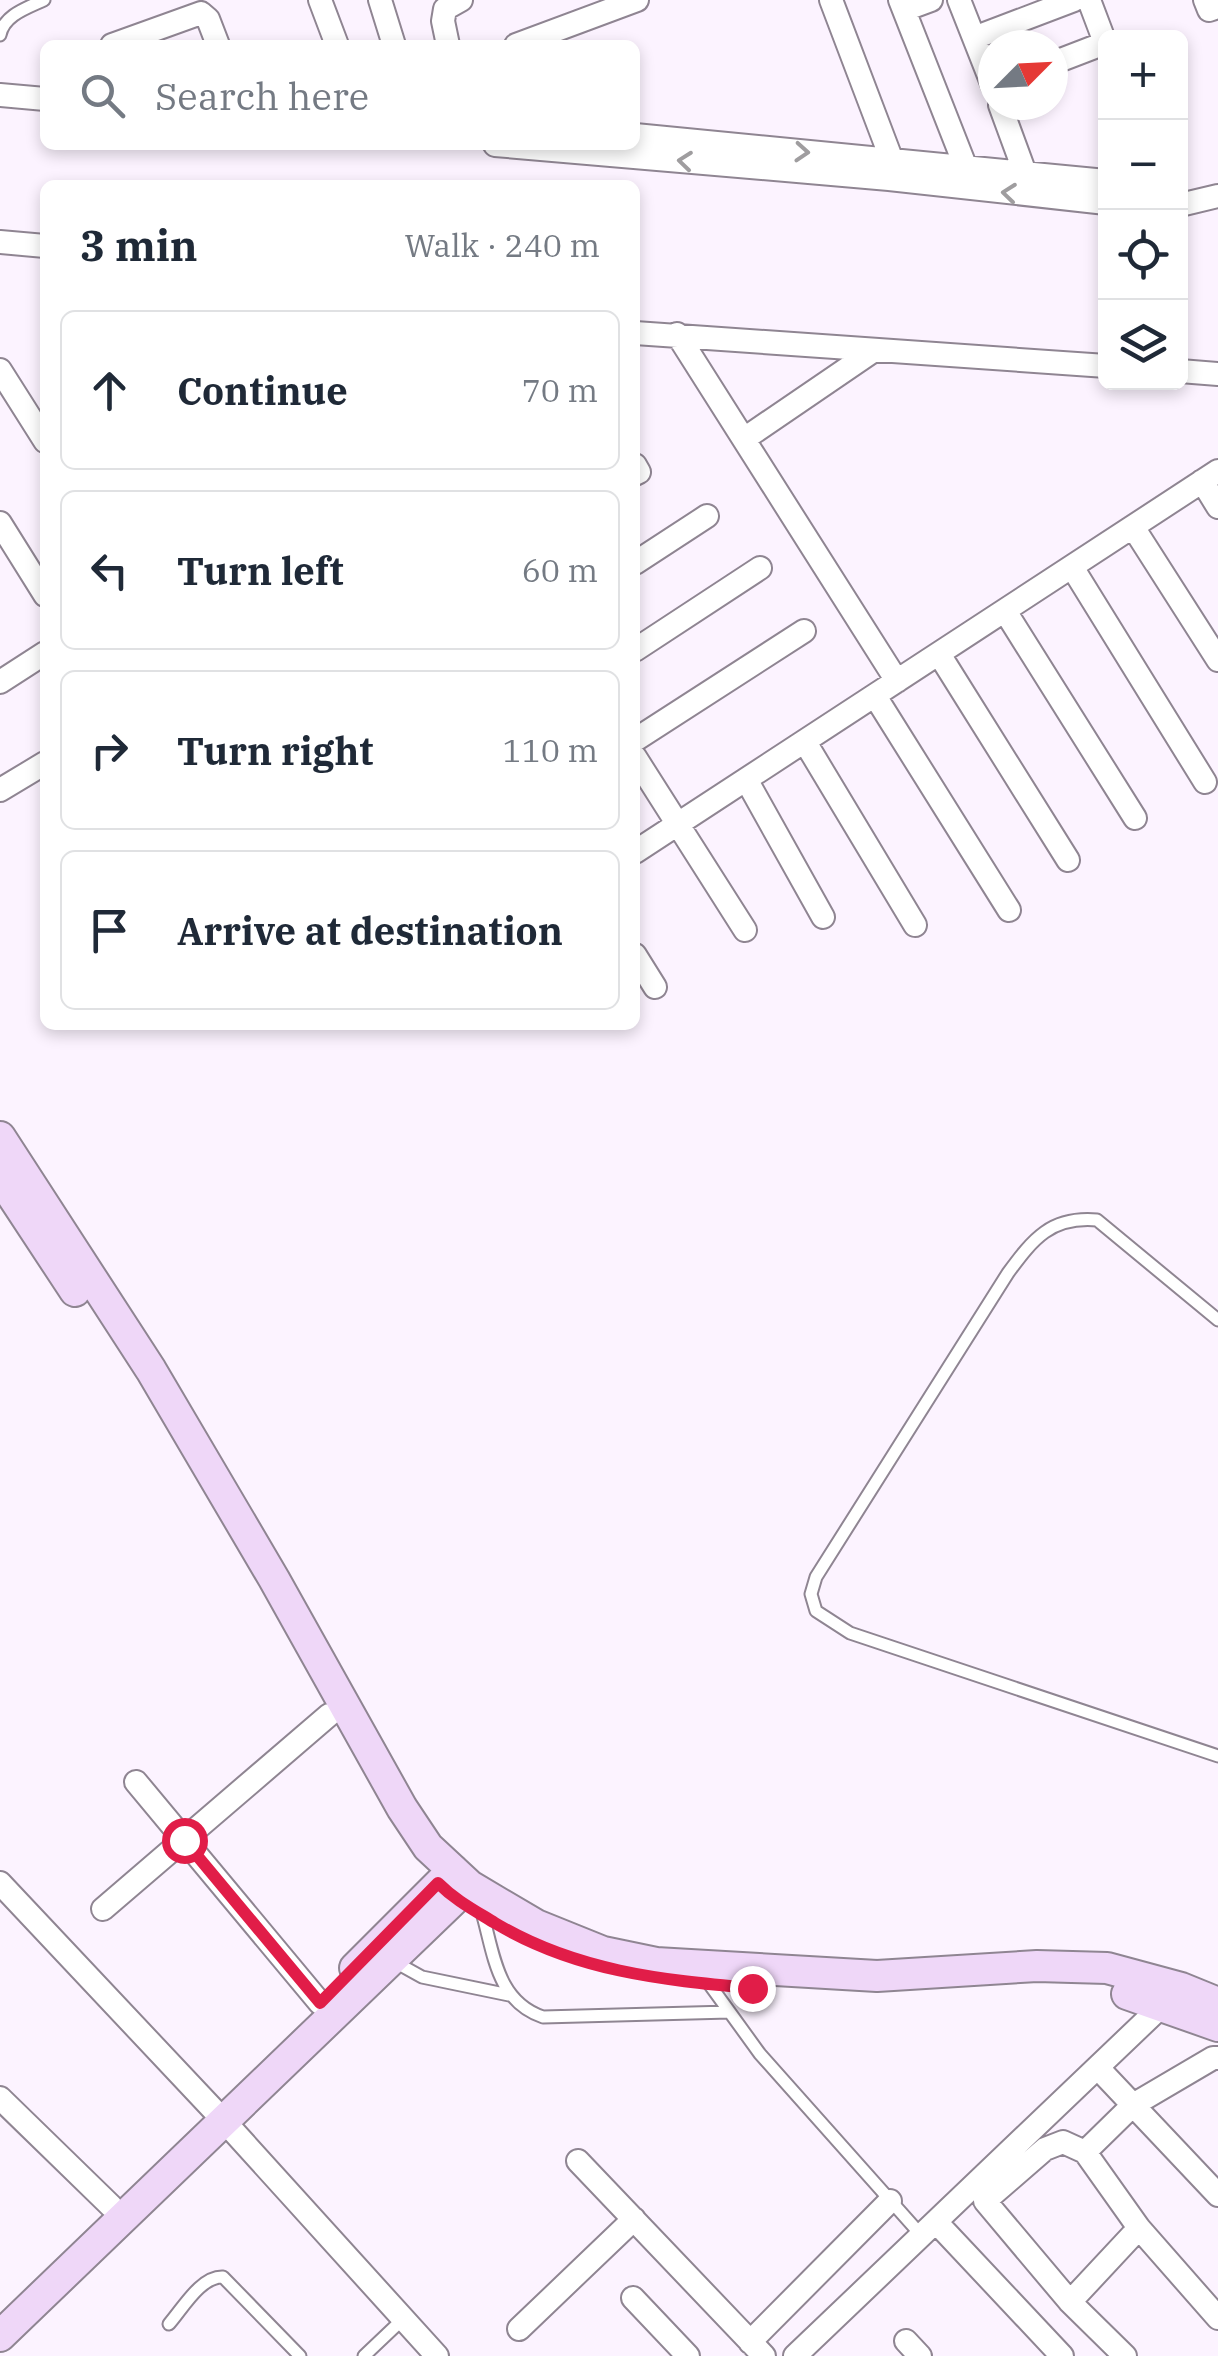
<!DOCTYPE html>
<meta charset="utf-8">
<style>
:root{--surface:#fff;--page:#f6f6f7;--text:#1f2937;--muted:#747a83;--line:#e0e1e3}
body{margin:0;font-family:"IBM Plex Serif",serif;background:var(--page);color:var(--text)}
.controls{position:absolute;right:30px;top:30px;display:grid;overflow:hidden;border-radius:15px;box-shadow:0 5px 15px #0003}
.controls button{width:90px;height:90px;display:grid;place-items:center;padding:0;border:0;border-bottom:2px solid var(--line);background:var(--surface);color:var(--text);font:50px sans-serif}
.compass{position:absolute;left:978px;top:30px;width:90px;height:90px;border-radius:50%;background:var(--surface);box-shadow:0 5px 15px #0003;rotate:66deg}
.stop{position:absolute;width:30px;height:30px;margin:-22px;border:8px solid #e11d48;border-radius:50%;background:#fff}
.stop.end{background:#e11d48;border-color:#fff;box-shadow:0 2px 10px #0008}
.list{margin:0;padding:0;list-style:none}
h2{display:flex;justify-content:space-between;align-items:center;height:130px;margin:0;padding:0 40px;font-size:42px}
h2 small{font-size:32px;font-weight:400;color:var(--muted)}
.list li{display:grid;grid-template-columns:65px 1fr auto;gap:30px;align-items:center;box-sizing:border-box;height:160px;margin:0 20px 20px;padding:0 20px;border:2px solid var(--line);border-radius:15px}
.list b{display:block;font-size:38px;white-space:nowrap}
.list em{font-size:32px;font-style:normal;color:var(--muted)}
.icon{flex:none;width:55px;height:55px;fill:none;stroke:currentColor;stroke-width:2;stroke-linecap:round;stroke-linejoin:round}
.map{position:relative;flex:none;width:1218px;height:2356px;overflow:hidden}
.search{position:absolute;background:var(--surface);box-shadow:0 5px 15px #0003;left:40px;top:40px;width:600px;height:110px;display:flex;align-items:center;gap:25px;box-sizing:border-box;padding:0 35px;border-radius:15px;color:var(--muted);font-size:38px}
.panel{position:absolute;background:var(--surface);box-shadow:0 5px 15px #0003;left:40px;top:180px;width:600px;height:850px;border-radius:15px}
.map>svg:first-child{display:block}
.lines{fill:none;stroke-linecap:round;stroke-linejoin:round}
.lane-casing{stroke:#8f8592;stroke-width:15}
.street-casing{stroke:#8f8592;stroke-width:26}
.secondary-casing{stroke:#8f8592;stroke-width:34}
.lane{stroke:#fff;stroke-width:11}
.street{stroke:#fff;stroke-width:22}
.secondary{stroke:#efd7f8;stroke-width:30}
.oneway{stroke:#9f9d9f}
.route{stroke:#e11d48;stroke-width:12}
</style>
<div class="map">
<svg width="1218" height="2356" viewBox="0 0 1218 2356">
<rect width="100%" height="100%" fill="#fcf3ff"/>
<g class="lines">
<defs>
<path id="lane" d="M0,35c4,-20 27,-27 44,-35
M1218,1320l-121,-100c-46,-4 -64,19 -89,53l-192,304 -5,17 5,17 34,22 368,123
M483,1916c11,40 15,86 60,101l186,-5
M395,1962l27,15 87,18
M710,1985l50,69 162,182
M169,2324c14,-16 32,-48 54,-47l77,79
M364,2356l39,-37"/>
<path id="street" d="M320,0l17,45
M380,0l14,45
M831,0l60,158
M900,0l66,168
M959,0l34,86
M1089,0l17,45
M1205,0l4,10 9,-3
M904,10l27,-10
M974,38l100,-38
M112,45l89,-32 7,6 10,26
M448,45l-5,-24 2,-12 16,-9
M516,45l121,-45
M1053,63l52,-20
M0,95l45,4
M1000,105l25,68
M635,135l471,46
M495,145l394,34 217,24
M1180,205l38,-9
M0,242l45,4
M635,333l471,33
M677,334l220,347
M0,370l45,71
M1180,371l38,3
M744,439l129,-88
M635,465l4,7 -4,2
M1202,481l16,26
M0,523l45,72
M1133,527l85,133
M635,563l72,-47
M1072,567l133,215
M1005,611l130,207
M635,650l125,-82
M939,654l129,206
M0,682l45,-29
M875,696l134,214
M635,740l169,-109
M805,742l110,183
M635,757l110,173
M747,781l76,136
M0,790l45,-27
M635,852l583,-381
M635,955l20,32
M136,1782l184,221
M0,1883l225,239 212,234
M103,1909l226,-194
M1098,2068l120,127
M0,2098l111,108
M1085,2152l54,76 79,90
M578,2161l186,195
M937,2223l125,133
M633,2298l55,58
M1070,2302l69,-74
M519,2329l115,-110
M906,2341l14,15
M750,2342l140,-141
M795,2356l376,-359
M1125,2356l-55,-54 -85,-101 60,-52 18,-7 22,10 48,-47 80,-47h5"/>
<path id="secondary" d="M0,1137l151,233 123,209 128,229 26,39 42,39 66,39 67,27 53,11 221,13 160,-10 70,2 74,20 37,15
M0,1177l75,114
M355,1968l98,-98
M1127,1994l91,32
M0,2336l469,-451"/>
</defs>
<!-- lane casing -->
<use href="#lane" class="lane-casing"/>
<!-- street casing -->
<use href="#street" class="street-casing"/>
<!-- secondary casing -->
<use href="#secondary" class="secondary-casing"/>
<!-- lane -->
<use href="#lane" class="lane"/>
<!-- street -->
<use href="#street" class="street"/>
<!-- secondary -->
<use href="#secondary" class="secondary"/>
</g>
<!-- one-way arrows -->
<defs><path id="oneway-chevron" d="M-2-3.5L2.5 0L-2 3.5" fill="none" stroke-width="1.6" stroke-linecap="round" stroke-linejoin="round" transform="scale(2.5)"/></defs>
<g class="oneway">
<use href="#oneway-chevron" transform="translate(802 152) rotate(4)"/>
<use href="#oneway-chevron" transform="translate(685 161) rotate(-174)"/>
<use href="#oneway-chevron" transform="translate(1009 193) rotate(-174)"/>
</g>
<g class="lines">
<!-- route -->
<path class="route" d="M184,1840l136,163 118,-120c17,17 36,27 57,40 80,48 166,57 257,65"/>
</g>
</svg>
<div class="controls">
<button>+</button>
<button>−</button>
<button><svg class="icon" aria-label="locate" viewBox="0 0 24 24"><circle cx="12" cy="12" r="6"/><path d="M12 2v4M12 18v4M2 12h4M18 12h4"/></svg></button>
<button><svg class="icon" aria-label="layers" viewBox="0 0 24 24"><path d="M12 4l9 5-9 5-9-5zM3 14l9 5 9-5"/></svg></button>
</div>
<svg class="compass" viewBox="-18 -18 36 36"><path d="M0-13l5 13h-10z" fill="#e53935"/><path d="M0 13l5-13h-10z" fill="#747a83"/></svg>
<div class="stop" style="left:184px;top:1840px"></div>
<div class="stop end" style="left:752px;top:1988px"></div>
<div class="search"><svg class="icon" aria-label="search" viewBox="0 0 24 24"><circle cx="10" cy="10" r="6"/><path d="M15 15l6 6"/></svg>Search here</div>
<section class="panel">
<h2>3 min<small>Walk · 240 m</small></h2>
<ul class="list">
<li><svg class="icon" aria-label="ahead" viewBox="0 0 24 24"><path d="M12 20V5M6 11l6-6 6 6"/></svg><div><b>Continue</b></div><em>70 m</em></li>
<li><svg class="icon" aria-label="left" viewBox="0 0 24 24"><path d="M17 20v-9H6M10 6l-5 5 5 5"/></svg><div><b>Turn left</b></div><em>60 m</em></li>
<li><svg class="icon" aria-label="right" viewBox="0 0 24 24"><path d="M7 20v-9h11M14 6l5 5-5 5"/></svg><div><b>Turn right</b></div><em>110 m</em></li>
<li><svg class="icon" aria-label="arrive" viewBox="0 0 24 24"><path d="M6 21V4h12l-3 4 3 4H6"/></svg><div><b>Arrive at destination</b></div></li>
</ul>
</section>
</div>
